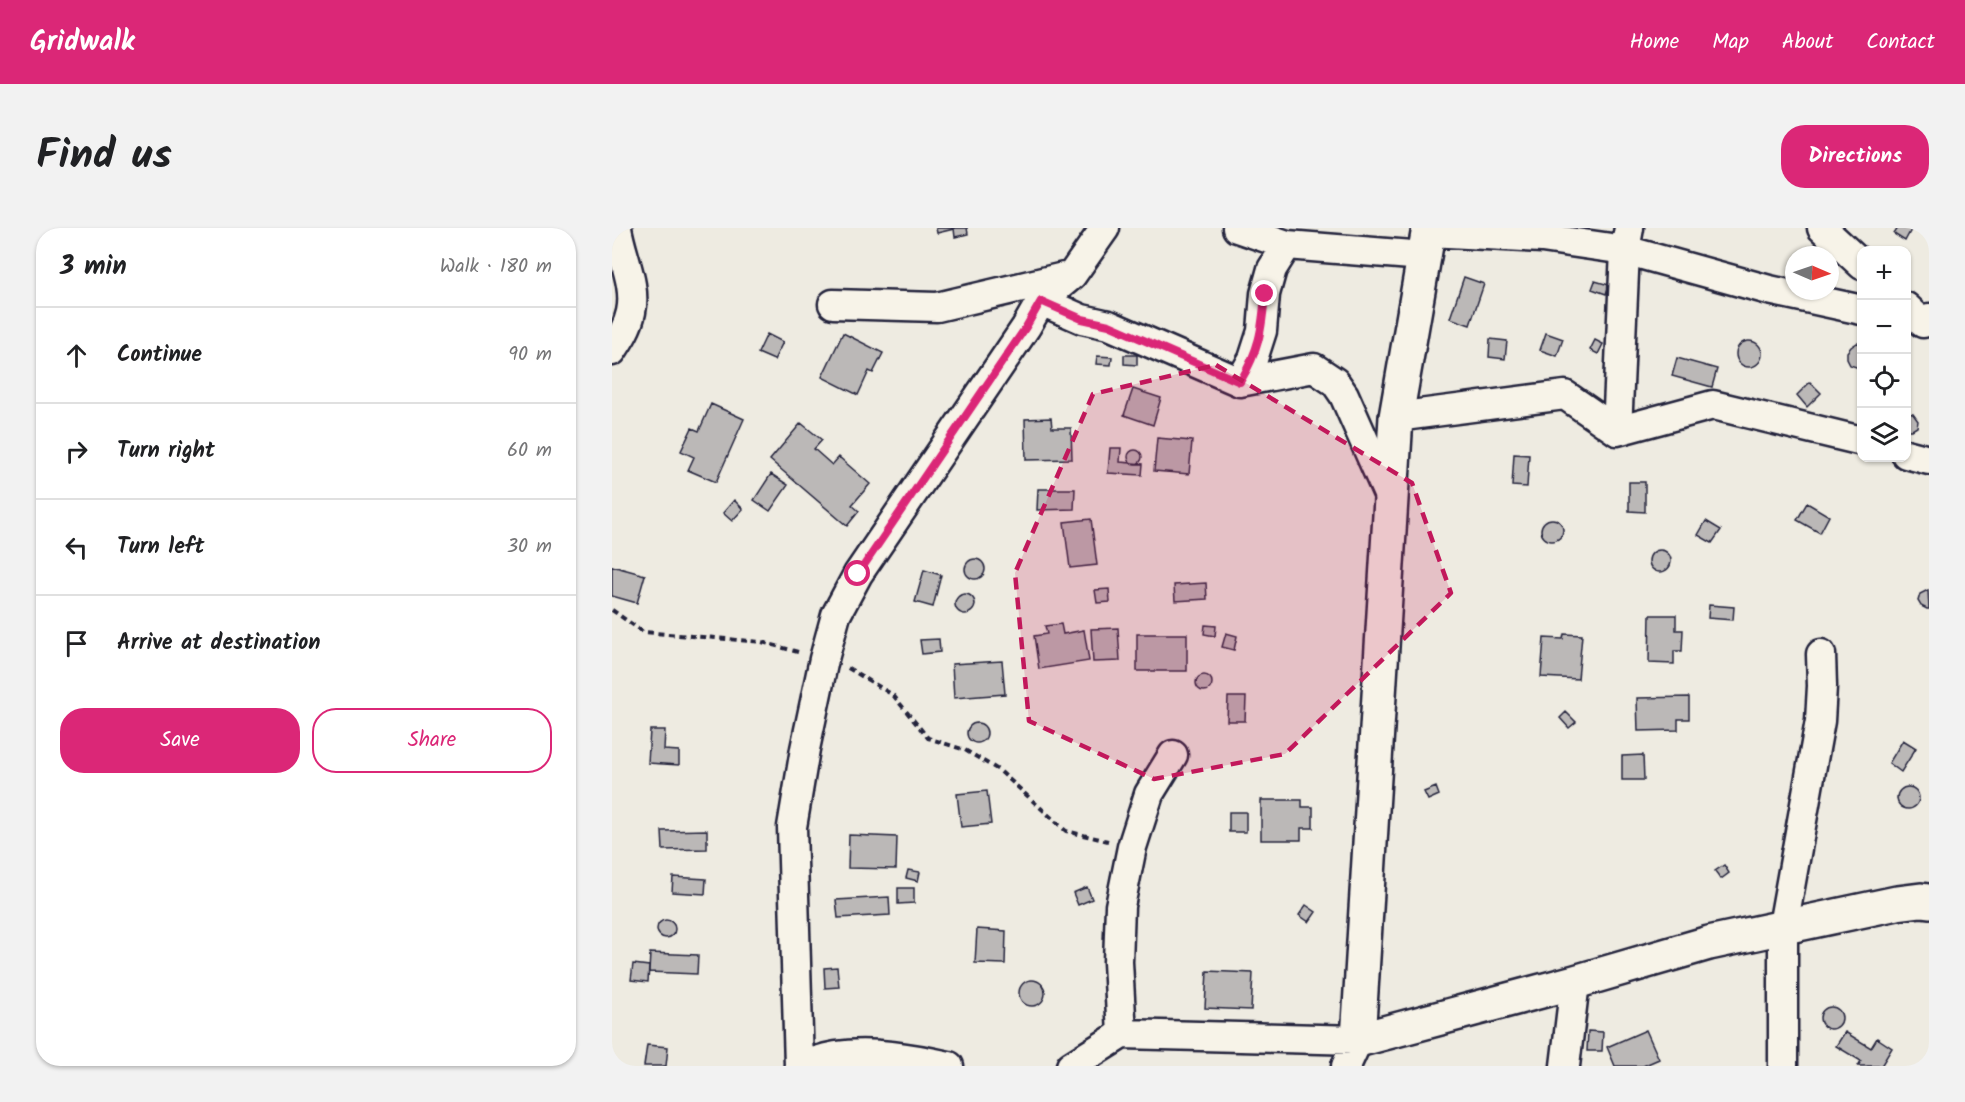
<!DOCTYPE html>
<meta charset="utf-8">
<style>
:root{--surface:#fff;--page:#f2f2f2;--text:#202124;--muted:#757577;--line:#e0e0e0;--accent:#db2777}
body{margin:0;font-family:Kalam,sans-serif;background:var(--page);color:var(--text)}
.controls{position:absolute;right:18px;top:18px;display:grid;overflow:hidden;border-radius:12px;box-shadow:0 2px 4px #0004}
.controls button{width:54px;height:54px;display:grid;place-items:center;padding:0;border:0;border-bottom:2px solid var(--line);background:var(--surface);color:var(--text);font:30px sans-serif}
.compass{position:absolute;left:1173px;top:18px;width:54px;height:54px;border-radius:50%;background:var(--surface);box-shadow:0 2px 4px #0004;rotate:92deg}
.stop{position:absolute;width:18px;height:18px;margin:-14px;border:4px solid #db2777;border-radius:50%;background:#fff}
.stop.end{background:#db2777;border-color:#fff;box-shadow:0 2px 6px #0008}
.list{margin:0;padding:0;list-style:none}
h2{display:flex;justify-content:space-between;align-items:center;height:78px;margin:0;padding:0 24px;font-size:26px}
h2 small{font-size:20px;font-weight:400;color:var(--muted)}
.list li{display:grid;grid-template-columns:39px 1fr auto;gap:18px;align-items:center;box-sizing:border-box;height:96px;padding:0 24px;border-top:2px solid var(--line)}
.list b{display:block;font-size:22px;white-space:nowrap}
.list em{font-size:20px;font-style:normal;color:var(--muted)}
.actions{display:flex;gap:12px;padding:18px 24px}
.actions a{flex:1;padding:14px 0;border:2px solid var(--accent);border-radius:24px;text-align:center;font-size:21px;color:var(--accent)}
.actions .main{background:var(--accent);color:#fff}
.icon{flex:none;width:33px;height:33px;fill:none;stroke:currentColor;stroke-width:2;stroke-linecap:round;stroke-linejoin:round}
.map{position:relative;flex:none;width:1317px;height:838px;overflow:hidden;border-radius:24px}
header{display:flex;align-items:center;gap:36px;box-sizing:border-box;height:84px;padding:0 30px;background:var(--accent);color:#fff}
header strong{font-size:28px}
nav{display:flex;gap:33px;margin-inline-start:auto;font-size:21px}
.intro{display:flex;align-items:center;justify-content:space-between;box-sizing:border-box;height:144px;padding:0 36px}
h1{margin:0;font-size:42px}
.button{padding:15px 27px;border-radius:24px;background:var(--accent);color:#fff;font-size:21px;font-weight:700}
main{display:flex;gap:36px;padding:0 36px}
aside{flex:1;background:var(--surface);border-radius:24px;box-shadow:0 2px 4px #0004}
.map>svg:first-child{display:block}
.building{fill:#bbb8b7;stroke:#22223b;stroke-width:1.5}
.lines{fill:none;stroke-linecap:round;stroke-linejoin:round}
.street-casing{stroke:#22223b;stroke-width:33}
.secondary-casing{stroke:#22223b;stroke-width:38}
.path{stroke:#22223b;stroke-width:4;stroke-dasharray:6 4.5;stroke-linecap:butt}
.street{stroke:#f7f3e8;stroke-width:28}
.secondary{stroke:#f7f3e8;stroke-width:33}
.route{stroke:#db2777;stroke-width:8}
.marked{fill:#c2185b;fill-opacity:0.2;stroke:#c2185b;stroke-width:4.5;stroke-dasharray:12 8;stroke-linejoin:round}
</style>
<header>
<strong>Gridwalk</strong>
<nav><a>Home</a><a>Map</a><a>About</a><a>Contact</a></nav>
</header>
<div class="intro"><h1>Find us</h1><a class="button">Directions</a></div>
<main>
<aside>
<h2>3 min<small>Walk · 180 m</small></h2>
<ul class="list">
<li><svg class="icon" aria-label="ahead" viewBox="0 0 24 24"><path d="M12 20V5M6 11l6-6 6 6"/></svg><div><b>Continue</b></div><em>90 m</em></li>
<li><svg class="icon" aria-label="right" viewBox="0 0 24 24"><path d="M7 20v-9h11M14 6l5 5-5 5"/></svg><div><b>Turn right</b></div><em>60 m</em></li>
<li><svg class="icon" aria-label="left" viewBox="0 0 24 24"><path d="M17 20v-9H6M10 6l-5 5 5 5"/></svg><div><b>Turn left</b></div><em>30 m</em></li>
<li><svg class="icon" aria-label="arrive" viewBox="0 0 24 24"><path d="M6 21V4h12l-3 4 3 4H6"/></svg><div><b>Arrive at destination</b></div></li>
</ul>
<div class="actions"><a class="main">Save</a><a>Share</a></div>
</aside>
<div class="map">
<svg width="1317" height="838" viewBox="0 0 1317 838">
<rect width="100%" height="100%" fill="#eeebe1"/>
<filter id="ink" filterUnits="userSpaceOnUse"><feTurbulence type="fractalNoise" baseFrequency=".0167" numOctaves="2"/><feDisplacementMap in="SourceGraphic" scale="12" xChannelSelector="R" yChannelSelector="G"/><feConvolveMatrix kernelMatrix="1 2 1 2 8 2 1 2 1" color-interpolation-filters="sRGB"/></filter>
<g filter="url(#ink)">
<!-- building -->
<path class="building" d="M324,0h31l1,6 -13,3 -1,-8 -17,4z
M1286,0h14l-7,13 -11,-7z
M852,49l20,7 -14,41 -20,-7z
M983,53l14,4 -3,9 -14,-5z
M231,105l40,20 -10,20 -4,-2 -11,24 -36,-18z
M934,105l17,6 -6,17 -17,-6z
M155,106l16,8 -9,18 -16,-7z
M878,111l17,2 -2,18 -16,-2z
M983,112l8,4 -5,10 -8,-4z
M1124 126a13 13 0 1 1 26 0a13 13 0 1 1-26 0Z
M1245,115l5,1v25l-12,-4 -3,-6v-7l4,-5z
M512,127h13v10l-13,-1z
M485,128l15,1 -1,8 -15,-1z
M1065,130l40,11 -5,18 -40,-11z
M1198,154l11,11 -14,14 -10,-12z
M521,161l28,9 -8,27 -29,-10z
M99,176l33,15 -28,63 -28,-12 6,-13 -13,-6 11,-23 7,3z
M1294,185l7,1 5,7 -1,6 -5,3h-6z
M439,190l1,10h19l1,31 -46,1 -1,-41z
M189,195l21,17 -8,9 18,16 7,-8 31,27 -18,21 7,6 -12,15 -77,-66z
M545,210l35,3 -3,33 -35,-3z
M498,220h11l-1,14 23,2 -1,11 -34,-2z
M516 229a7 7 0 1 1 14 0a7 7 0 1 1-14 0Z
M902,226l15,1 -2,32 -15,-1z
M159,246l17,11 -18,26 -16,-11z
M1017,254h16v30l-16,-1z
M426,261h37l-1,20 -37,1z
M122,272l9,9 -11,12 -9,-8z
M1195,275l22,13 -9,17 -23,-13z
M929 302a11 11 0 1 1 22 0a11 11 0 1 1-22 0Z
M479,291l6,46 -27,3 -6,-46z
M1094,293l15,9 -9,13 -14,-8z
M1037 333a11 11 0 1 1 22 0a11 11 0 1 1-22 0Z
M353 341a10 10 0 1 1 20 0a10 10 0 1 1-20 0Z
M0,338l33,9 -8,28 -25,-7z
M312,342l17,5 -8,32 -18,-5z
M594,355l1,16 -32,2 -1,-16z
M497,361l1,13 -13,1 -2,-13z
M1316,362l1,19h-2l-6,-3 -3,-5 2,-7z
M343 376a10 10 0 1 1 20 0a10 10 0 1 1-20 0Z
M1097,377l25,2 -1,13 -25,-2z
M1038,387h26v15h7l-1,21h-8v13l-25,-1z
M449,396l2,10 21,-4 5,31 -50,8 -5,-33 13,-2 -2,-8z
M593,397l11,1 -1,10 -11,-2z
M506,400l2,33 -27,1 -2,-33z
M614,405l11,3 -3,14 -12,-3z
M525,406h50v37h-50z
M952,406l18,1 -4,44 -37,-2 3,-39 19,1z
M327,411l1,13 -18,2 -2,-14z
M390,433l3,33 -51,4 -2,-34z
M584 455a8 8 0 1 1 16 0a8 8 0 1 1-16 0Z
M616,469h18l-1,24h-18z
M1077,469v22h-11v11l-40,1 -1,-33z
M954,484l10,10 -7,6 -9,-10z
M355 505a10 10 0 1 1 20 0a10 10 0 1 1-20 0Z
M38,502h15l-1,20 15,1v14l-31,-2z
M1291,512l13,8 -15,24 -12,-9z
M1031,527l1,25h-22v-24z
M1285 570a11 11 0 1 1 22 0a11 11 0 1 1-22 0Z
M824,559l3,8 -11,5 -4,-8z
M375,563l4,33 -30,3 -4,-33z
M649,572h41v7h11v21h-12v12h-40z
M617,584h17v20h-17z
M95,602v19l-44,1 -1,-19z
M237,607l48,2 -1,32 -48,-1z
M1112,637l5,8 -8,6 -6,-8z
M296,642l12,2 -2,9 -12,-3z
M61,649l33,2 -1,15 -33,-2z
M475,659l5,12 -14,6 -5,-12z
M286,660h16v15l-16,1z
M277,669l1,18 -52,3 -2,-18z
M694,677l10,7 -7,10 -10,-7z
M45 701a9 9 0 1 1 18 0a9 9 0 1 1-18 0Z
M365,701l29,2 -1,33 -30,-1z
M38,725l48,2 -1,19 -48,-2z
M21,736l16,2 -1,16 -17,-2z
M225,739l2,20 -14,1 -1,-20z
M595,743l46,2 -2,37 -46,-2z
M407 765a13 13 0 1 1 26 0a13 13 0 1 1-26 0Z
M1208 790a11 11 0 1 1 22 0a11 11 0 1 1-22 0Z
M1034,802l13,29 -16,7h-28l-8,-19z
M976,803l15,1 -1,19h-15z
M1233,804l26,16 6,-10 15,10 -11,18h-23l3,-5 -25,-15z
M35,817l21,2 -2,19h-22z"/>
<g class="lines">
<defs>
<path id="street" d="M625,0l50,17 137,11
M1210,0l40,37
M817,4l113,6 83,12 144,40 93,20
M429,73l41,18 27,6 131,57 74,-14 21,14 9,13 47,106
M221,76l104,3 127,-30
M1294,79l17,16 6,-5
M0,123c8,-12 16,-24 19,-39 6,-27 -10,-57 -14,-84
M628,154l13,-23 9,-28 3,-37 7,-25 15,-24
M784,189l169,-22 52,36 96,-26 149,36
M1005,203l8,-181 4,-22
M1294,226l23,6
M510,806l-4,-72 2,-56 12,-59 17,-53 24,-39
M187,838l-7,-239 13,-78 19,-90 12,-44 22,-41 168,-247 15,-26 31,-26 33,-47
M187,838c12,-3 24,-8 37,-10 37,-5 77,2 113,10
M459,838l51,-32 236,6 -12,26
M953,838l10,-84
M1171,838v-140l37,-205 2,-35 -1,-32"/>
<path id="secondary" d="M817,0l-33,189 -38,623 217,-58 134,-39 188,-40 24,-3 8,1"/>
</defs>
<!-- street casing -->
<use href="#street" class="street-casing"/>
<!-- secondary casing -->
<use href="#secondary" class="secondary-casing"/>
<!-- path -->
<path class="path" d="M0,382l31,22 119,10 36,10
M236,440l45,27 35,43 37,12 35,21 66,60 42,10"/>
<!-- street -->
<use href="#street" class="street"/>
<!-- secondary -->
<use href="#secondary" class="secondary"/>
</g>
</g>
<g class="lines" filter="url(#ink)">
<!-- route -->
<path class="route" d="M246,346l168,-247 15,-26 41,18 27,6 131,57c19,-32 22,-51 25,-88"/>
</g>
<!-- marked area -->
<path class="marked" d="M604,137l196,118 39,110 -166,161 -131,25 -125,-58 -14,-148 78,-179z"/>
</svg>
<div class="controls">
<button>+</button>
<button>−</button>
<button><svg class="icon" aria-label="locate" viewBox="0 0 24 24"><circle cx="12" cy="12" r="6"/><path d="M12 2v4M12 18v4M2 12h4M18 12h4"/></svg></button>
<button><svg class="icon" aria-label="layers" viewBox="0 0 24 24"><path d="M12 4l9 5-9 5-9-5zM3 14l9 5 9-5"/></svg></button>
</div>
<svg class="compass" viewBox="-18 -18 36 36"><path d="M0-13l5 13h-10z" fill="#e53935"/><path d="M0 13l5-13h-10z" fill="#757577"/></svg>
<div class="stop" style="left:246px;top:346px"></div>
<div class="stop end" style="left:653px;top:66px"></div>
</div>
</main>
